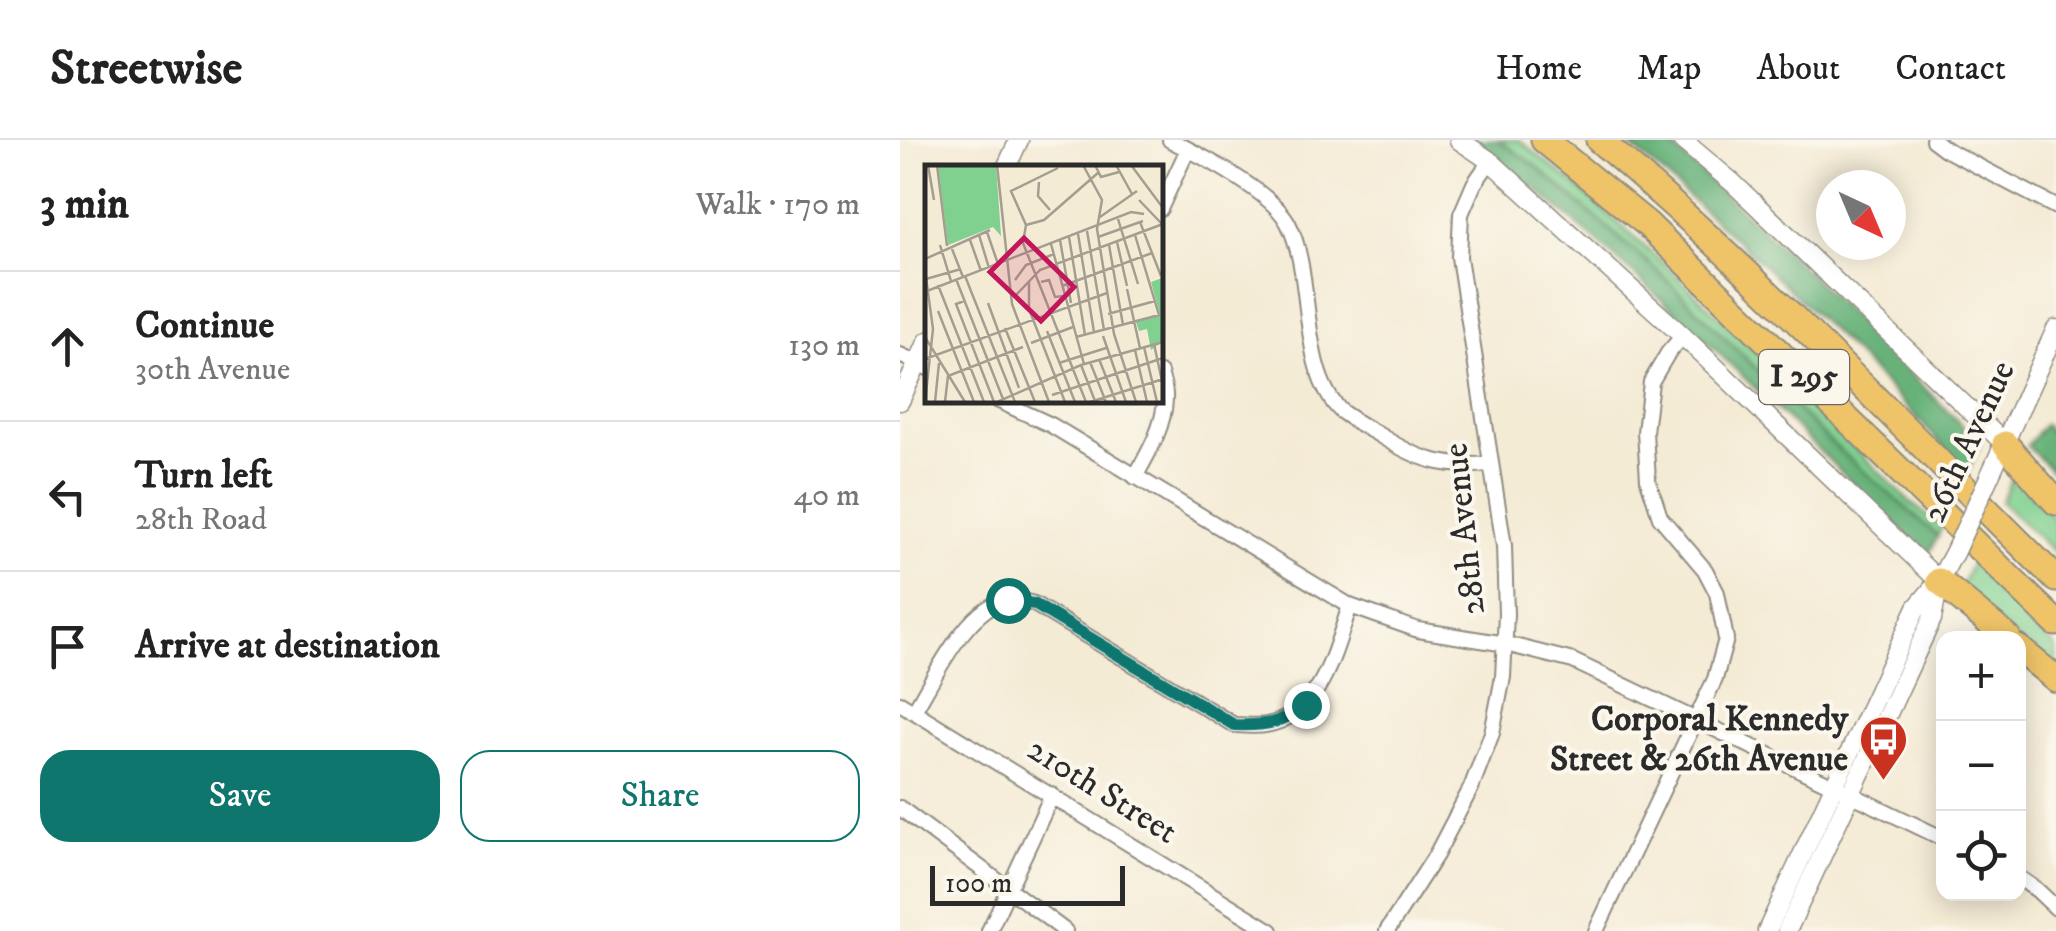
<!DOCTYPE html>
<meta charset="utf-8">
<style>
:root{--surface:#fff;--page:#f2f2f2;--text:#222;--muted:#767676;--line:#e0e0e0;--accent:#0f766e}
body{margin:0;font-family:"IM FELL DW Pica",serif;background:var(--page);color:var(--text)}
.controls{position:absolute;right:30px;bottom:30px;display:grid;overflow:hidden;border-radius:20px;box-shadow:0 5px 25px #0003}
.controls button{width:90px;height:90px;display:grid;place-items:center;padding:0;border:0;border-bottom:2px solid var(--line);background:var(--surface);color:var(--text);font:50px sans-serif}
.compass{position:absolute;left:916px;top:30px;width:90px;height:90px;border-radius:50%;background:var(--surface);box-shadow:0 5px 25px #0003;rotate:136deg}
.scale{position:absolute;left:30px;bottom:25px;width:195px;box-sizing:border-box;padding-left:10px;border:5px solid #2b2b2b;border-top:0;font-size:28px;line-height:35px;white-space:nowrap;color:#2b2b2b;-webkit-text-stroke:8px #fbf7ec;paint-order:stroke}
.stop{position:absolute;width:30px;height:30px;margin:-22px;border:8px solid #0f766e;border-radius:50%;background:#fff}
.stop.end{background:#0f766e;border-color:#fff;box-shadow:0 2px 10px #0008}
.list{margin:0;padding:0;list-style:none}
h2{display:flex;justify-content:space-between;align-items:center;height:130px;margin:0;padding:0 40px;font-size:42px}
h2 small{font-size:32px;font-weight:400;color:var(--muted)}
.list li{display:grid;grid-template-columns:65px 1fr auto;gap:30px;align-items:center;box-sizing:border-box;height:150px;padding:0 40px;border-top:2px solid var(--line)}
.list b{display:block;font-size:38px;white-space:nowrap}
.list p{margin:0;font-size:32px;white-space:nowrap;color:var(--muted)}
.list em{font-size:32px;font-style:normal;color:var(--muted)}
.actions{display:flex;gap:20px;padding:30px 40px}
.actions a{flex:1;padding:22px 0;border:2px solid var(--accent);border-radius:30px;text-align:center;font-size:35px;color:var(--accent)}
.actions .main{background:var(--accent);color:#fff}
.icon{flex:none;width:55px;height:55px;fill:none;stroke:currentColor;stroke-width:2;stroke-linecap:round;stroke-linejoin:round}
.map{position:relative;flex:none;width:1156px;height:791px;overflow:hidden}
header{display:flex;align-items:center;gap:60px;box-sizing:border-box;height:140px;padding:0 50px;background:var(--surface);border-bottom:2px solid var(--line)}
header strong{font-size:48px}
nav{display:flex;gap:55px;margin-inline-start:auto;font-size:35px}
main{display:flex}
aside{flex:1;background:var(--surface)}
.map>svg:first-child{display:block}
.green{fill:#80d090;stroke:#567e5e;stroke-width:2.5}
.forest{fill:#68b27a;stroke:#4a6e52;stroke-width:2.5}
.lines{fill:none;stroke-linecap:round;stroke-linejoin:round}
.minor-casing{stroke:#908b80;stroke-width:18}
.tertiary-casing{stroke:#908b80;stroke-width:21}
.motorway-casing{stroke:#908b80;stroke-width:29}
.minor{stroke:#fff;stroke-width:14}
.tertiary{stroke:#fff;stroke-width:18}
.motorway{stroke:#efc469;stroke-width:25}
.tertiary-bridge-casing{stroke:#908b80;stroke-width:21;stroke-linecap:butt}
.tertiary-bridge{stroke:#fff;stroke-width:18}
.route{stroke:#0f766e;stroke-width:12}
.labels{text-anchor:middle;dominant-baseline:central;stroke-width:8;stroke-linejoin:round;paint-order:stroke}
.shield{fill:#fbf7ec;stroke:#696865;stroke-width:2.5}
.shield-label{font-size:32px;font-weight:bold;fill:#2b2b2b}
.street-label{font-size:35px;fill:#2b2b2b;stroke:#fbf7ec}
.poi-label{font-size:35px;font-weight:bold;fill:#2b2b2b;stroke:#fbf7ec;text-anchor:end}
.inset-road{fill:none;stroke:#a49e91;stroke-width:2.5}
.view{fill:#c2185b;fill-opacity:0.15;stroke:#c2185b;stroke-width:5}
.inset-edge{fill:none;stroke:#2b2b2b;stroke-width:5}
</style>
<header>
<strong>Streetwise</strong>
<nav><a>Home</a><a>Map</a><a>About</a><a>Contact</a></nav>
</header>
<main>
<aside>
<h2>3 min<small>Walk · 170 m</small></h2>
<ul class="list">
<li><svg class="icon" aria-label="ahead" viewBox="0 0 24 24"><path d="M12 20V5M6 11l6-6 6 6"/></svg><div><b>Continue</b><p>30th Avenue</p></div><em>130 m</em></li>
<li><svg class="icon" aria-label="left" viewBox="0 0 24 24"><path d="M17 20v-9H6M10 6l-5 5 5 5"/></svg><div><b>Turn left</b><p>28th Road</p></div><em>40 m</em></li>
<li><svg class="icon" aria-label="arrive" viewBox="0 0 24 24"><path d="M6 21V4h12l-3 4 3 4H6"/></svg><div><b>Arrive at destination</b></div></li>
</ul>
<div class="actions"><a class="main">Save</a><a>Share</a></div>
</aside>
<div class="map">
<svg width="1156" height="791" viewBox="0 0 1156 791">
<rect width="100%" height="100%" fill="#fbf7ec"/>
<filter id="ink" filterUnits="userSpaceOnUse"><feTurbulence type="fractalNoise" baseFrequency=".01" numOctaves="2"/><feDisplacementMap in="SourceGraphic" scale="20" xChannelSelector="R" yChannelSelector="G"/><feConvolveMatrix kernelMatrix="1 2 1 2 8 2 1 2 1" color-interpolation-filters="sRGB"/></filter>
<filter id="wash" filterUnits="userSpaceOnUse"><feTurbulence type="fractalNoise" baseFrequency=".0048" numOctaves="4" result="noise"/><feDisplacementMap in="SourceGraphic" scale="40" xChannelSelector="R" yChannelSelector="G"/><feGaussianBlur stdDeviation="2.25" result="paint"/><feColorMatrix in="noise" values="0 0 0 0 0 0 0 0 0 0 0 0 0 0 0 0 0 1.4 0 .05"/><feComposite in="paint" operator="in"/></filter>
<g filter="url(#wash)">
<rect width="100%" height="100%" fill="#f4ebd5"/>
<!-- green -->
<path class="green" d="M574,0h45l65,52 95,86 233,226 30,23 -15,30c-146,-144 -290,-291 -453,-417z
M1114,333l42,48v33l-55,-52z
M1074,418l19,27 63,63v25l-97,-82z"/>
<!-- forest -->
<path class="forest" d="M574,0h24l39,27 122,105 168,167 111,97 -11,21c-146,-144 -290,-291 -453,-417z
M724,0h41l127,117 188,186 -13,30c-106,-119 -222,-229 -343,-333z
M1144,285l12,13v37l-29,-29z"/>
</g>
<g filter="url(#ink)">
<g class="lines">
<defs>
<path id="minor" d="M270,0c32,16 102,52 118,83 27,52 10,149 54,189 12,9 27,17 39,24 38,24 63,32 108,28
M1033,0l12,9 111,58
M260,69l28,-60
M0,215l28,13
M97,260l54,25 299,181 68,24 88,14 67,17 371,178
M235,337c13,-23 30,-52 30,-79 1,-8 -3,-17 -5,-25
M0,563l371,228
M14,571c19,-31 55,-109 96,-111 8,0 17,2 24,4l200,121c11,0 22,2 32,0 56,-10 68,-74 84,-119
M0,668l165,123
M1118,737l19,13 19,18
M89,791l63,-136
M487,791l49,-76 35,-67 21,-55 11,-56 3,-63 -2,-68 -45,-289 2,-43 13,-30 16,-23
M696,791l119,-252 11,-40 -9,-46 -12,-23 -45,-53 -12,-37 -3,-48 6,-50 17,-29 15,-17"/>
<path id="tertiary" d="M559,0l31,21 193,175 256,245
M782,0l51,43 272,261
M106,28l13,-28
M0,261l28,-60
M1090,335l66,-146
M867,791l150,-324 22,-26 16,-30
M887,791l145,-312 7,-38"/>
<path id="motorway" d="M644,0l103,84 409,399
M699,0c161,136 307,291 457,439
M1105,304l51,58
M1039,441l69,57
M1118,508l38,31"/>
</defs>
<!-- minor casing -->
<use href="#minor" class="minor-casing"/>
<!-- tertiary casing -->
<use href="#tertiary" class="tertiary-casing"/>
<!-- motorway casing -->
<use href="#motorway" class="motorway-casing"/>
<!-- minor -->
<use href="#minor" class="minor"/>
<!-- tertiary -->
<use href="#tertiary" class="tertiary"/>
<!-- motorway -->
<use href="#motorway" class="motorway"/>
<defs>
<path id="tertiary-bridge" d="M1055,411l35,-76"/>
</defs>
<!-- tertiary-bridge casing -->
<use href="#tertiary-bridge" class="tertiary-bridge-casing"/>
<!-- tertiary-bridge -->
<use href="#tertiary-bridge" class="tertiary-bridge"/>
</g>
</g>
<g class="lines" filter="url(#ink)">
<!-- route -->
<path class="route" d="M108,460l26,4 200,121c35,1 43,-1 72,-20"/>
</g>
<!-- icons -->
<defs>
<symbol id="bus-pin" viewBox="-11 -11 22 30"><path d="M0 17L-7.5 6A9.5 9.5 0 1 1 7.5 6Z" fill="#c8321e" stroke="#fbf7ec"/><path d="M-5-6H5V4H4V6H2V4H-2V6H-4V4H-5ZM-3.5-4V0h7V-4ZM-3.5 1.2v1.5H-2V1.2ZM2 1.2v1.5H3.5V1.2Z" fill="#fff"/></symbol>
</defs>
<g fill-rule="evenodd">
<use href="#bus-pin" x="956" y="572" width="55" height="75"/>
</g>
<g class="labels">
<!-- shield labels -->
<rect class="shield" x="859" y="210" width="90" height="54" rx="8"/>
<g class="shield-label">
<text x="904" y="237">I 295</text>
</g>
<!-- street labels -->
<g class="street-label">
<text transform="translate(1069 302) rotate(-65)">26th Avenue</text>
<text transform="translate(565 389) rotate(-96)">28th Avenue</text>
<text transform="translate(202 651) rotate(32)">210th Street</text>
</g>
<!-- poi labels -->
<g class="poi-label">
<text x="948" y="580">Corporal Kennedy<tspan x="948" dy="40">Street &amp; 26th Avenue</tspan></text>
</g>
</g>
<!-- overview -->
<g transform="translate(25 25)">
<rect width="238" height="238" fill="#f4ebd5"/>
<path d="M13,0h58l5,71 -8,-9 -45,18zM237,113v64l-11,8 -4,-21 -8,2 -3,-9 24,-7 -9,-33z" fill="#80d090"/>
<path class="inset-road" d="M3,0l6,35M12,0l10,81M72,0l15,139 37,98M158,0l19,35 -5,29 17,105 22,68M170,0l6,12 18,-5M191,0l16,29M206,0l32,43M133,3l-47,23 15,34 -3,18 63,159M114,17l-1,14 12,14M214,35l23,24M175,52l37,-26M193,54l20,65M215,57l21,54M101,60l18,-5 55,-48M162,66l17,99M62,67l11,32M153,69l16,98M54,70l10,33M144,72l16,98M173,72l45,-16M45,75l11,31M135,75l11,63M192,77l10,44M126,79l33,120M15,80l11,36M184,80l14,80M27,84l11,28M0,94l65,-29M0,105l8,59 -8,73M40,111l50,126M1,114l35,-10M31,114l47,120M90,115l11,-15 28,-11M104,117v27l36,93M116,117l8,-2 6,17 9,-1M13,120l46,117M137,121l90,-33M202,124l13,59M2,126l204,-79 13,2M91,130l24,-25 123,-46M39,136l-8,3 38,98M63,138l31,85M13,146l36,91M183,149l47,-13M80,163l30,74M122,166l28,71M178,171l23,66M0,172l40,65M151,172l83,-22 -24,-80M106,178l42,-16M229,179l9,42M219,182l13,55M210,185l12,52M0,194l182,-66M174,194l17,43M165,197l16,40M134,198l47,-15M156,200l14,36M127,230l111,-37M10,237l4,-39M20,237l3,-26 75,-29M72,237l84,-37 82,-23M165,237l73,-23"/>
<path class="view" d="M99,73l50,49 -33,34 -51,-49z"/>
<rect width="238" height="238" class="inset-edge"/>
</g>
</svg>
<div class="controls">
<button>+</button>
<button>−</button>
<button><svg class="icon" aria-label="locate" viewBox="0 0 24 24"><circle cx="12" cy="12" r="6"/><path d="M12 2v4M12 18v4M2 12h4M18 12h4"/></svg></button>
</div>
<svg class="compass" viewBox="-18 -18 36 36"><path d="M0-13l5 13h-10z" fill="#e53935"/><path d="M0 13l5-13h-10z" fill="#767676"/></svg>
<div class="scale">100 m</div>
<div class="stop" style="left:108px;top:460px"></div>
<div class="stop end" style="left:406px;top:565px"></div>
</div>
</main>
